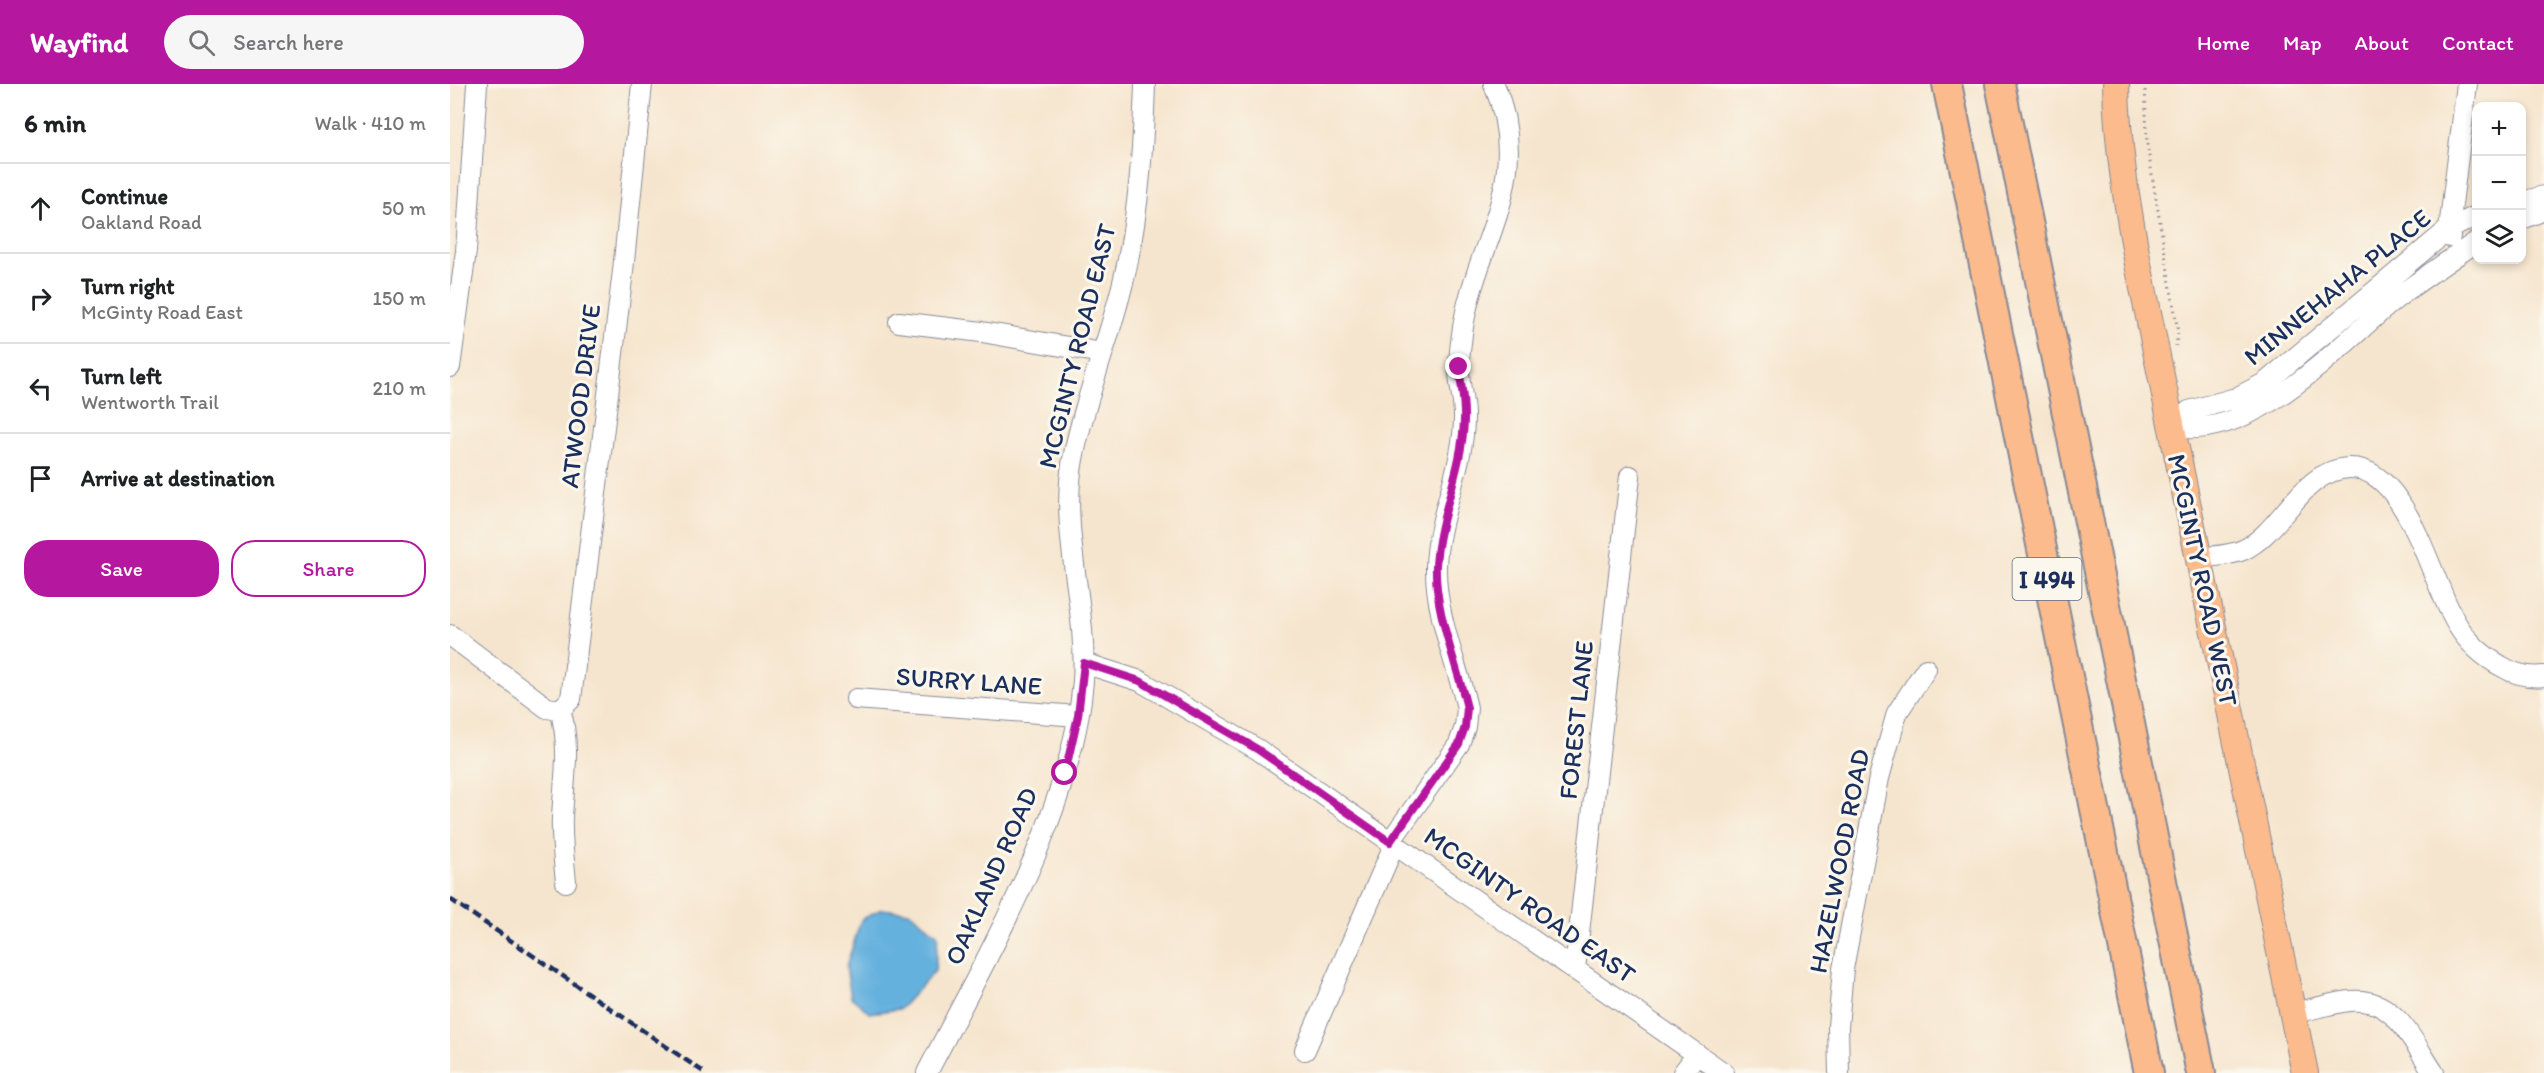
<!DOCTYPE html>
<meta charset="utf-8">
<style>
:root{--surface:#fff;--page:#f6f6f6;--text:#202124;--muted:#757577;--line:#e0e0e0;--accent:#b5179e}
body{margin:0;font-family:Itim,sans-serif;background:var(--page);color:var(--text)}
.controls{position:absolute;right:18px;top:18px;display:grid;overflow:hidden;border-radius:12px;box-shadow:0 3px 9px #0003}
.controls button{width:54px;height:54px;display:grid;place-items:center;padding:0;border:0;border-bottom:2px solid var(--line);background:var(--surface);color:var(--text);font:30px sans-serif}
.stop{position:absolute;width:18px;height:18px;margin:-14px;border:4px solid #b5179e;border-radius:50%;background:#fff}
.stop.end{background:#b5179e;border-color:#fff;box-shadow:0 2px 6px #0008}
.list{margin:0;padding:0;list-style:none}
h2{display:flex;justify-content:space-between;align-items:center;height:78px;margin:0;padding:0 24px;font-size:26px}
h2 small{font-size:20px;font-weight:400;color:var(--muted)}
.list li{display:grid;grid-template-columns:39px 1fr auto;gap:18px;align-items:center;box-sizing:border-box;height:90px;padding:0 24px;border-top:2px solid var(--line)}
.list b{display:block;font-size:22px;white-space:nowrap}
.list p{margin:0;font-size:20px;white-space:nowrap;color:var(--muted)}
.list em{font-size:20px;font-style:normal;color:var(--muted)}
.actions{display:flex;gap:12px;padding:18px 24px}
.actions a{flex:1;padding:14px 0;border:2px solid var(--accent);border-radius:24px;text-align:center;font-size:21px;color:var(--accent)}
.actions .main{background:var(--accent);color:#fff}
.icon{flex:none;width:33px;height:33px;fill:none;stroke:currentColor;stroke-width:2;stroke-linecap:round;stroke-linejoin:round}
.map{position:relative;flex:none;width:2094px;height:989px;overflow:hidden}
header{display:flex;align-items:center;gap:36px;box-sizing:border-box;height:84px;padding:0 30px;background:var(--accent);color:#fff}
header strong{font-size:28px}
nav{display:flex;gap:33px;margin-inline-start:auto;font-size:21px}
.search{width:420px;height:54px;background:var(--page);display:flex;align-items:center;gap:15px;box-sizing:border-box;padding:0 21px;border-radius:33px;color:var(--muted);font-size:22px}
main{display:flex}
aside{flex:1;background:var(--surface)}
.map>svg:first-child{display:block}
.water{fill:#65b1de;stroke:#40709e;stroke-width:1.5}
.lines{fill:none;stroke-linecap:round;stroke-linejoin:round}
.minor-casing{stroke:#888a96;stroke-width:22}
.major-casing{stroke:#888a96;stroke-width:28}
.highway-casing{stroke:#888a96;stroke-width:32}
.path{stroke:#888a96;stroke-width:3;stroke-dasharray:1.5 4.5;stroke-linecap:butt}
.minor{stroke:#fff;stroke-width:20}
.major{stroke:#fbbb8c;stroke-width:26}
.highway{stroke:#fbbb8c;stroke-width:28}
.rail{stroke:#1b2f5e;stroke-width:4.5;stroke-dasharray:9 4.5;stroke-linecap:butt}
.route{stroke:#b5179e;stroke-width:8}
.labels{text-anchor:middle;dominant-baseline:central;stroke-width:6;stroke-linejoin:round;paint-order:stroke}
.shield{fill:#fbf7ec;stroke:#5e6b89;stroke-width:1.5}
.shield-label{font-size:24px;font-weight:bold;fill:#1b2f5e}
.street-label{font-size:26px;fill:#1b2f5e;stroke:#fbf7ec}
</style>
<header>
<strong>Wayfind</strong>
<div class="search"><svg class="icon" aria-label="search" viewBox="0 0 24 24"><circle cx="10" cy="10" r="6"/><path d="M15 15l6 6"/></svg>Search here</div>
<nav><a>Home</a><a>Map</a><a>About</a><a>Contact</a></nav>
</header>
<main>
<aside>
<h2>6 min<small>Walk · 410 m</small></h2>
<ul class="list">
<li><svg class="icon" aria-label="ahead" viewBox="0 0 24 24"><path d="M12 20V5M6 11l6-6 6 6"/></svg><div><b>Continue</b><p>Oakland Road</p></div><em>50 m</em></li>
<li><svg class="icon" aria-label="right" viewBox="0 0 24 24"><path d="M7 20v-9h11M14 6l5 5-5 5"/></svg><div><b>Turn right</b><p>McGinty Road East</p></div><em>150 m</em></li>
<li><svg class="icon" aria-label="left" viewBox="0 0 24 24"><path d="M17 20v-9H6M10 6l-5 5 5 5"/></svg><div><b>Turn left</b><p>Wentworth Trail</p></div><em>210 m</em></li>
<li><svg class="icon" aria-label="arrive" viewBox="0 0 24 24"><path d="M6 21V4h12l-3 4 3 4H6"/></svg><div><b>Arrive at destination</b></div></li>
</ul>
<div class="actions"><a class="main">Save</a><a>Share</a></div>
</aside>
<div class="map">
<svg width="2094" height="989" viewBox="0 0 2094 989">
<rect width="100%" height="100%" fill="#fbf7ec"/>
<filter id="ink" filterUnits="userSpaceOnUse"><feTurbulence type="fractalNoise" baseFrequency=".0167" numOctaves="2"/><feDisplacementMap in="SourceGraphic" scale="12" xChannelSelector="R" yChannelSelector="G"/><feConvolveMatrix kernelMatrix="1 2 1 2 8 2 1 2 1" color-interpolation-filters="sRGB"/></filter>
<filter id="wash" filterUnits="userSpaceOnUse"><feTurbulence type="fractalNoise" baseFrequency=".008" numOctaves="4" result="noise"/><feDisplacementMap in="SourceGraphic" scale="24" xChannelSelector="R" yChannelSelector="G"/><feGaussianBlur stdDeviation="1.35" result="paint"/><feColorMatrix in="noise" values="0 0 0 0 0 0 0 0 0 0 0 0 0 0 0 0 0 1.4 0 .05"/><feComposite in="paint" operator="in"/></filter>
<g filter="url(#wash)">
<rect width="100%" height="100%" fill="#f6e5ce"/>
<!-- water -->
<path class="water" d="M431,825l29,3 28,23 -3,36 -35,38 -30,4 -19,-16 -5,-30 15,-47z"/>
</g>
<g filter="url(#ink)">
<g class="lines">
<defs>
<path id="minor" d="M2072,118l22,-6
M2026,132l-27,13 -184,154 -29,15 -47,13 -17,16c85,14 166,-82 226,-130 25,-19 52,-37 78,-55
M2072,135l22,-9
M2000,153l-1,-8 18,-145
M449,238l83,10 120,21
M0,283l16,-116 11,-167
M1748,474c14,-2 32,-2 45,-8 39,-18 58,-80 106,-82 59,-2 83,119 109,158 10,16 26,31 43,40 13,8 27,12 43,10
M0,551l97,73 13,2
M634,579l56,18 117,68 467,324
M406,615l222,17
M110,626l11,-11 52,-428 19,-187
M110,626c11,34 4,71 2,107 -1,21 2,43 4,65
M940,758l69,-98 6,-17 2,-19c-10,-45 -32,-94 -31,-141 1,-50 27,-97 28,-147 1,-18 -6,-36 -5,-54 0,-11 2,-22 3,-32 12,-92 73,-150 32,-250
M1125,885l55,-493
M1844,929c22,-4 52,-16 74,-11 31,5 50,48 66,71
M855,966l89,-205
M477,989c59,-115 146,-262 156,-392 5,-75 -24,-148 -10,-222 12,-63 38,-122 52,-185 14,-63 18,-126 20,-190
M1233,989l14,-19
M1389,989l-1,-46 5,-58 36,-191 18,-65 29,-44"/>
<path id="major" d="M1666,0c1,61 11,120 22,180l167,809"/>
<path id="highway" d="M1497,0l202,989
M1550,0l201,989"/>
</defs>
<!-- minor casing -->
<use href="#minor" class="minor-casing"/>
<!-- major casing -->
<use href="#major" class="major-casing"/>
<!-- highway casing -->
<use href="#highway" class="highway-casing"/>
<!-- path -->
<path class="path" d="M1695,0l2,60 31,188 -2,14"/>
<!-- minor -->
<use href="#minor" class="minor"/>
<!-- major -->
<use href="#major" class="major"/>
<!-- highway -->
<use href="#highway" class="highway"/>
<!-- rail -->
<path class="rail" d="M0,815l255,174"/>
</g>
</g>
<g class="lines" filter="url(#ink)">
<!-- route -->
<path class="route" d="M615,689l13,-57 6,-53 56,18 117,68 133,93 69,-98 6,-17 2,-19c-10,-44 -33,-98 -31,-143 3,-49 26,-95 28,-144 1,-18 -3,-36 -5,-54"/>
</g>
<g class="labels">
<!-- shield labels -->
<rect class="shield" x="1562.5" y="474" width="69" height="42" rx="4.5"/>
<g class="shield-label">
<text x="1597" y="495">I 494</text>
</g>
<!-- street labels -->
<g class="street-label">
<text transform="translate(1887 203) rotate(-39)">MINNEHAHA PLACE</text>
<text transform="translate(627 262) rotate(-76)">MCGINTY ROAD EAST</text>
<text transform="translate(130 312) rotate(-83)">ATWOOD DRIVE</text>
<text transform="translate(1753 496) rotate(78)">MCGINTY ROAD WEST</text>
<text transform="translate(519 597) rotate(4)">SURRY LANE</text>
<text transform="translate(1126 636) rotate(-84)">FOREST LANE</text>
<text transform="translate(1389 777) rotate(-79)">HAZELWOOD ROAD</text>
<text transform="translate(541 792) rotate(-66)">OAKLAND ROAD</text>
<text transform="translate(1080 821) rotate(35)">MCGINTY ROAD EAST</text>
</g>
</g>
</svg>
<div class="controls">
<button>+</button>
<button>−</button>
<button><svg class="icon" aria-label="layers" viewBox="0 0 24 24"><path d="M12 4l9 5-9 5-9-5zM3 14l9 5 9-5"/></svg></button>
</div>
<div class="stop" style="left:615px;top:689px"></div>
<div class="stop end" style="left:1009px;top:283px"></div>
</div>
</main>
